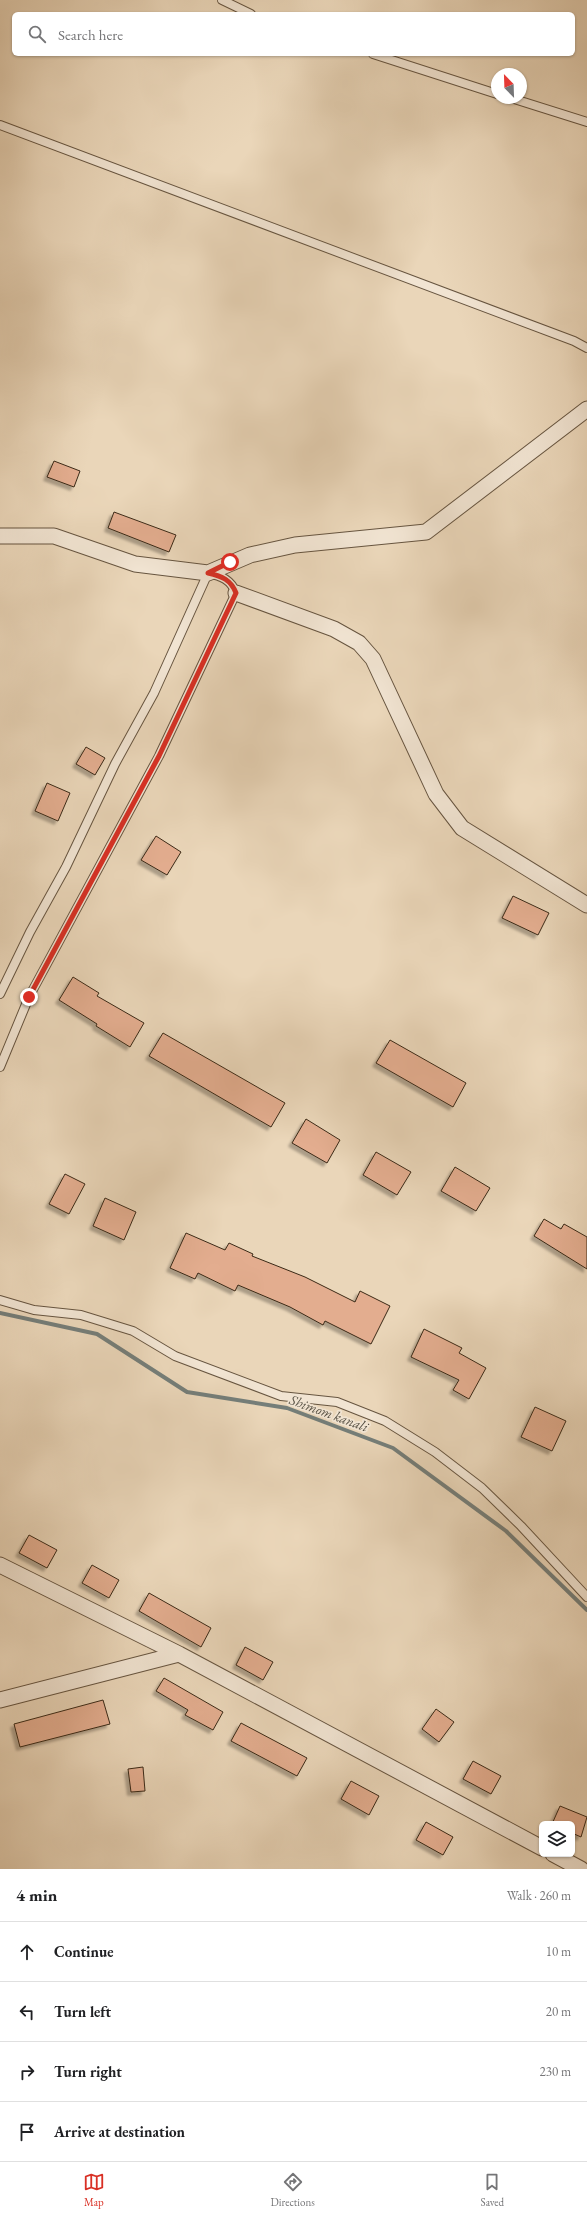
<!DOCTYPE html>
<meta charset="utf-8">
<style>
:root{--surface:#fff;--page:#f6f6f6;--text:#202124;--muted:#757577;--line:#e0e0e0;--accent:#d93025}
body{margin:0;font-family:"EB Garamond",serif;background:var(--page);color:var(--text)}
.controls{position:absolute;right:12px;bottom:12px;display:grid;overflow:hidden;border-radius:6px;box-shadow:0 1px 3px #0004}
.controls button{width:36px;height:36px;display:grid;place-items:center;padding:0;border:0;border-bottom:1px solid var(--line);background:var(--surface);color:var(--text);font:20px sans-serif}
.compass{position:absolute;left:491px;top:68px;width:36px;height:36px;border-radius:50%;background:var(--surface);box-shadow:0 1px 3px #0004;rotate:337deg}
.stop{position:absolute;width:12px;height:12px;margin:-9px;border:3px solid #d93025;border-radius:50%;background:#fff}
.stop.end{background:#d93025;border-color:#fff;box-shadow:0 1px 4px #0008}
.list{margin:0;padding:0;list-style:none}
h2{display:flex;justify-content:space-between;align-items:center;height:52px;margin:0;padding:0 16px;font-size:17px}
h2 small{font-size:13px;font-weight:400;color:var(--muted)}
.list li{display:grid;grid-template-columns:26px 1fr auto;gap:12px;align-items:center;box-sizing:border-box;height:60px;padding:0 16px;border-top:1px solid var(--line)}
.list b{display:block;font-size:15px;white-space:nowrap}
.list em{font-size:13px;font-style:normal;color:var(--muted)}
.icon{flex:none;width:22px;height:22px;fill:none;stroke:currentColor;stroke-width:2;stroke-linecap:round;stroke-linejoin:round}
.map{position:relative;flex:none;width:587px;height:1869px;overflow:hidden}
.search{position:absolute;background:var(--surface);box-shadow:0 1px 3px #0004;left:12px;right:12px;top:12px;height:44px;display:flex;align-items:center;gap:10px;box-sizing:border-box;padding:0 14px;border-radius:6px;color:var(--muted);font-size:15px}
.sheet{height:292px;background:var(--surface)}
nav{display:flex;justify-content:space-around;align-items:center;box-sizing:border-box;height:56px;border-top:1px solid var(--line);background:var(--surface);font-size:11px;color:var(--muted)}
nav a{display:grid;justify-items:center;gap:2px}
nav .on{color:var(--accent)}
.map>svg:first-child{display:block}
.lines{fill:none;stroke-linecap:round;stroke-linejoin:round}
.stream{stroke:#757e79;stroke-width:4}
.building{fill:#e3ad8f;stroke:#3b2a17;filter:url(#shadow)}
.service-casing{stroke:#675540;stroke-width:10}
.minor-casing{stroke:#675540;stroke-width:17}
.service{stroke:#f1e4d2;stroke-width:8}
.minor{stroke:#f1e4d2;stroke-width:15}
.route{stroke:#d93025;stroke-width:5}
.labels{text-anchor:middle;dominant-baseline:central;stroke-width:3.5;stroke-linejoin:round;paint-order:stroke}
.water-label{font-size:14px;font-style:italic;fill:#534d40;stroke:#f1e4d2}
</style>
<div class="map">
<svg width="587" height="1869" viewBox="0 0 587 1869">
<defs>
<filter id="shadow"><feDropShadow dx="-3.5" dy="3.5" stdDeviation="1" flood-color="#0004"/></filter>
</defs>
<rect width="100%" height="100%" fill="#ead6b9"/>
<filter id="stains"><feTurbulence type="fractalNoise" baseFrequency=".005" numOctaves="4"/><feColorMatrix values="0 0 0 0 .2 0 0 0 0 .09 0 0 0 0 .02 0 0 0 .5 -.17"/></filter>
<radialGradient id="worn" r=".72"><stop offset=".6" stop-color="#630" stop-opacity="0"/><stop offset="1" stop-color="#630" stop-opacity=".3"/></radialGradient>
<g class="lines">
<!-- stream -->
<path class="stream" d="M0,1313l97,21 90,58 100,16 106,40 113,83 81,79"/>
</g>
<!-- building -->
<path class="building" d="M54,461l26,10 -6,16 -27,-10z
M114,512l62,23 -7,17 -61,-24z
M86,747l19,11 -10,17 -19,-11z
M47,783l23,10 -12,28 -23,-10z
M156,836l25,16 -14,23 -26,-15z
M513,896l36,17 -11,22 -36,-17z
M73,977l26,16 -2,3 47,27 -14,24 -34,-21 1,-2 -38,-24z
M163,1033l122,70 -14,24 -122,-71z
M390,1040l76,43 -13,24 -77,-44z
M306,1119l34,21 -13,23 -35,-20z
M376,1152l35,20 -14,23 -34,-20z
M455,1167l35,21 -14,23 -35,-20z
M65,1174l20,10 -16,30 -20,-10z
M105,1198l31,14 -12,28 -31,-14z
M544,1219l17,10 3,-5 23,13v32l-53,-33z
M186,1233l39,17 4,-7 24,11 -1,2 53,21 50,25 5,-11 30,15 -19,38 -46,-23 -2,4 -33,-18 -52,-22 -3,6 -37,-18 -3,6 -25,-11z
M424,1329l38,19 -3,5 27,15 -17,31 -16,-9 6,-10 -48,-23z
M535,1407l31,14 -14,30 -31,-14z
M29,1535l28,15 -10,18 -28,-15z
M92,1565l27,15 -10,18 -27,-15z
M149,1593l62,35 -10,19 -62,-36z
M245,1647l28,15 -10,18 -27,-15z
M164,1678l59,34 -10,18 -28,-15 3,-5 -32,-19z
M103,1700l7,24 -90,23 -6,-23z
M436,1709l18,13 -15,20 -17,-13z
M241,1723l66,35 -10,18 -66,-35z
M473,1761l28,15 -10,18 -28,-15z
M143,1767l2,24 -14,1 -3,-23z
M351,1781l28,15 -10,19 -28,-16z
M560,1806l27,11 -6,20 -9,-4v-9h-20z
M426,1822l27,15 -10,18 -27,-15z"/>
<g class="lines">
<defs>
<path id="service" d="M222,0l29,14
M373,54l124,40
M511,98l76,24
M0,125l574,216 13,7
M0,994l30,-62 36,-65 49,-103 39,-71 54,-120c14,3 23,7 28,20l-77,163 -130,241 -29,70
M0,1300l34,10 47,5 52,16 42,25 106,40 56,6 48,19 50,31 47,36 39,38 66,71"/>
<path id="minor" d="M0,536h54l81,28 73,9 42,-18 45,-10 131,-13 161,-123
M236,593l98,36 25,14 14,16 63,135 26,34 125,77
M0,1565l179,89 363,194
M0,1700l179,-46
M553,1854l28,15"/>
</defs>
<!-- service casing -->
<use href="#service" class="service-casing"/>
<!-- minor casing -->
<use href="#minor" class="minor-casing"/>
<!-- service -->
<use href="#service" class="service"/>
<!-- minor -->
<use href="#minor" class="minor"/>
</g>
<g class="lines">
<!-- route -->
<path class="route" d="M29,997l130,-241 77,-163c-5,-13 -14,-17 -28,-20l22,-11"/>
</g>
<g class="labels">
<!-- water labels -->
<g class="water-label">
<text transform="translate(329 1413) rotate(20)">Shimom kanali</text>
</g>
</g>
<rect width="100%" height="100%" filter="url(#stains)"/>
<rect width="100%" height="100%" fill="url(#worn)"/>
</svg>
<div class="controls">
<button><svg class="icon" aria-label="layers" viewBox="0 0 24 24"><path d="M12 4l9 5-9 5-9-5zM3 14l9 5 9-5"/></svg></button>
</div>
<svg class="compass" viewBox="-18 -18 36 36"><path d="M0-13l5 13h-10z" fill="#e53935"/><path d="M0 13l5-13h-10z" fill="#757577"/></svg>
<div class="stop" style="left:230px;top:562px"></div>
<div class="stop end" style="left:29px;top:997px"></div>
<div class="search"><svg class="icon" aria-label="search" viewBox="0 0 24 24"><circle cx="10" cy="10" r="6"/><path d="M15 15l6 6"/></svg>Search here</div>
</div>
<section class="sheet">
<h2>4 min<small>Walk · 260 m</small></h2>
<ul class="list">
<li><svg class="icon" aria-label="ahead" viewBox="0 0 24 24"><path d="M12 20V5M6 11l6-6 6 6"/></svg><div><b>Continue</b></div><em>10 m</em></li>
<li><svg class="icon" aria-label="left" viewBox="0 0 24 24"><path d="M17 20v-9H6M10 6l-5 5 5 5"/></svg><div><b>Turn left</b></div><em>20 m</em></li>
<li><svg class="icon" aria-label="right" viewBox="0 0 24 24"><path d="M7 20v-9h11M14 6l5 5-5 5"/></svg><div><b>Turn right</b></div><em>230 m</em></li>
<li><svg class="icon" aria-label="arrive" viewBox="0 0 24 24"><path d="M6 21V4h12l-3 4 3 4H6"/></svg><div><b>Arrive at destination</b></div></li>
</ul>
</section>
<nav>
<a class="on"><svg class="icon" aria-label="map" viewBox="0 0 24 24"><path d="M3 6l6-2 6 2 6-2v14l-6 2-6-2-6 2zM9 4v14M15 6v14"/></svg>Map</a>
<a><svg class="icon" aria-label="directions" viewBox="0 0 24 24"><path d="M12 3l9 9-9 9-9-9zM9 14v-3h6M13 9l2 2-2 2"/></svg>Directions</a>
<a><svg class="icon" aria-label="saved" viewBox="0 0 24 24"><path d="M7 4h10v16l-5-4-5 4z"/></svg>Saved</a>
</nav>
